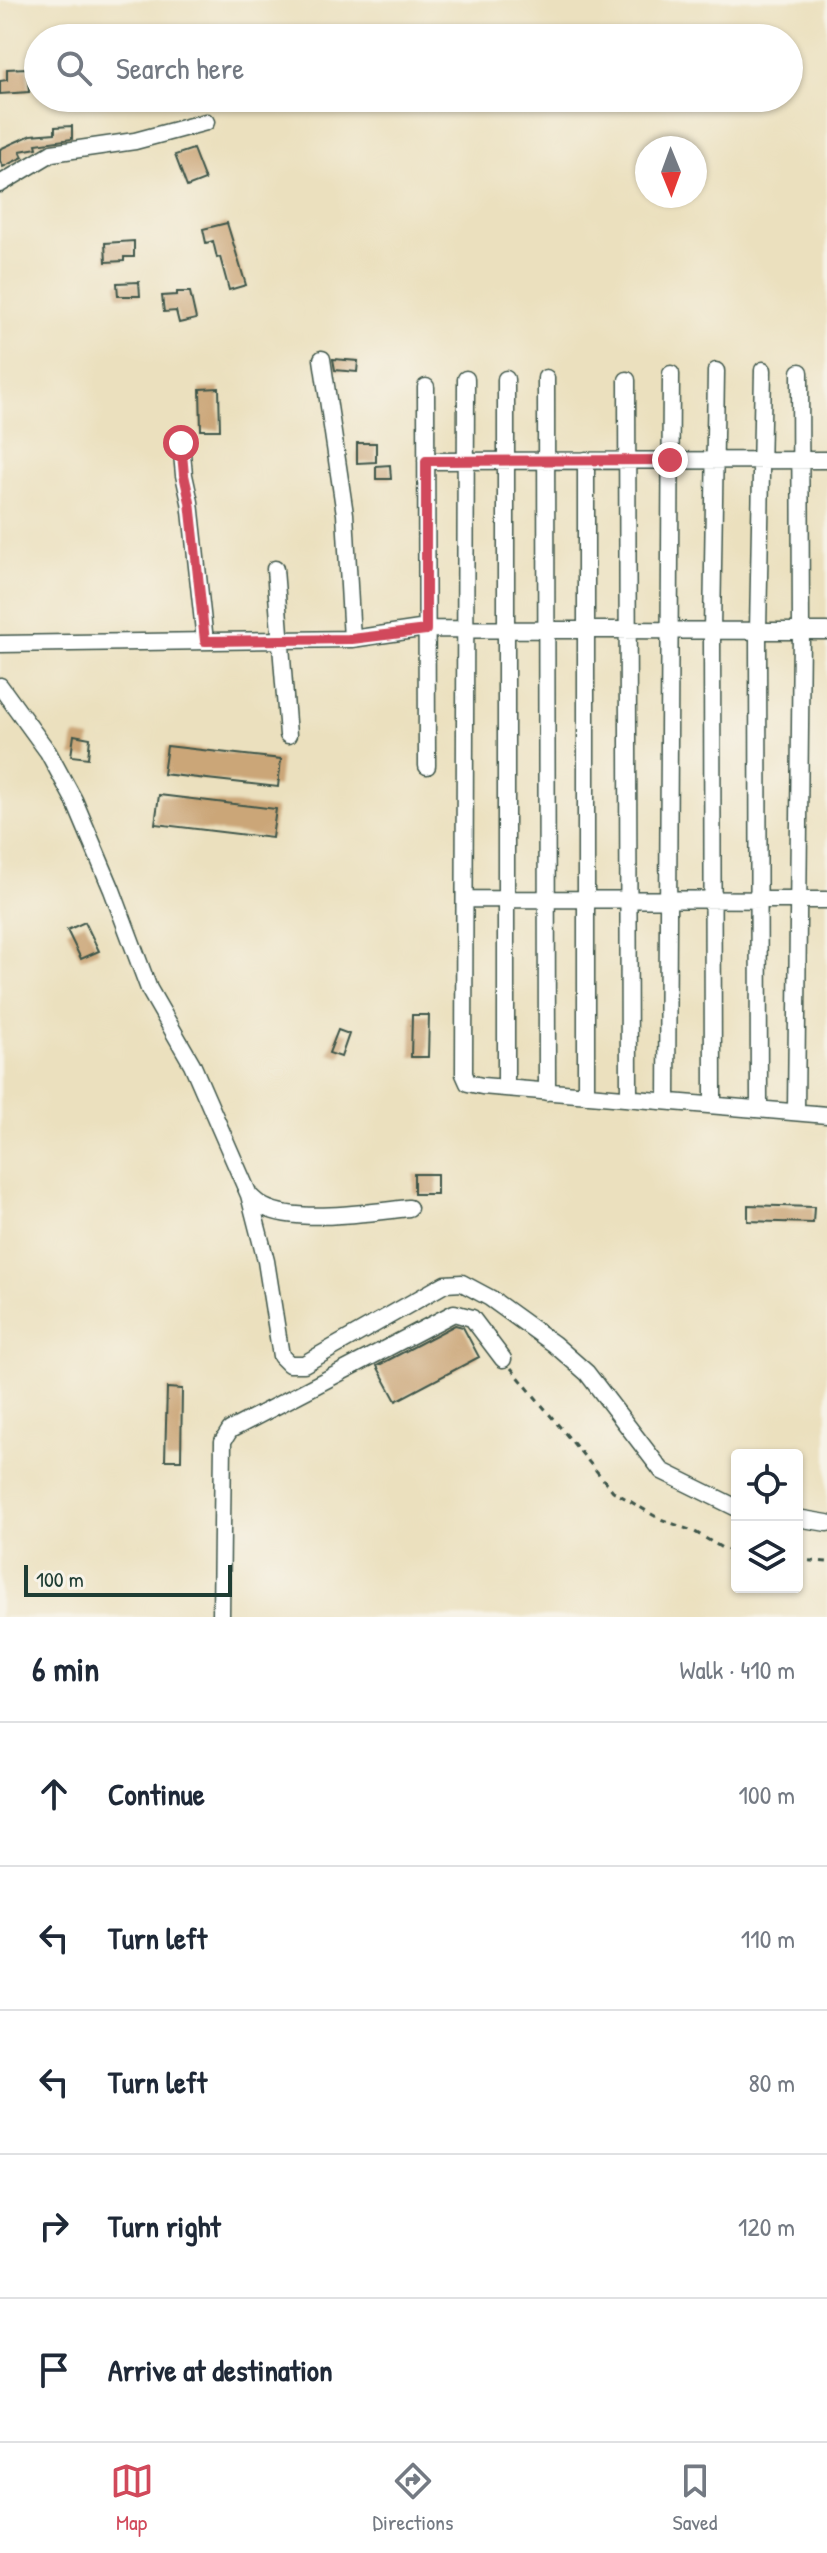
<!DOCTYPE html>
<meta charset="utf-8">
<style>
:root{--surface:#fff;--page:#f2f2f3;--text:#1f2937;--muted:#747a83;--line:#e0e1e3;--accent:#d1495b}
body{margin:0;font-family:"Patrick Hand",sans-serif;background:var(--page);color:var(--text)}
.controls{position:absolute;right:24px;bottom:24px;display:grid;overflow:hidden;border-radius:8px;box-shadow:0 2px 6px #0004}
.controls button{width:72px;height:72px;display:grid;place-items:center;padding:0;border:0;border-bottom:2px solid var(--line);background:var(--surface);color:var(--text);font:40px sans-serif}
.compass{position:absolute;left:635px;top:136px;width:72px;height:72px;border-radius:50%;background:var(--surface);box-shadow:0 2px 6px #0004;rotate:179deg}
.scale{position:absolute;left:24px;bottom:20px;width:208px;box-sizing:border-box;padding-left:8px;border:4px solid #1f3d34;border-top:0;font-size:22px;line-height:28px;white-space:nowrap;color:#1f3d34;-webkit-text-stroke:6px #f7f3e8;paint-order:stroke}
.stop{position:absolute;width:24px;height:24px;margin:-18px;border:6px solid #d1495b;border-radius:50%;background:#fff}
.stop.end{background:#d1495b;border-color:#fff;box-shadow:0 2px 8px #0008}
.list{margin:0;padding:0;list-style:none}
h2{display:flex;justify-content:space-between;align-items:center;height:104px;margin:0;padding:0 32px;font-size:34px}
h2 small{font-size:26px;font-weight:400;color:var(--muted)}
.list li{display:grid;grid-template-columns:52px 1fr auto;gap:24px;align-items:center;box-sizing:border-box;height:144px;padding:0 32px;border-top:2px solid var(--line)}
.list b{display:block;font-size:30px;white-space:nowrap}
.list em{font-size:26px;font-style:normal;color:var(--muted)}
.icon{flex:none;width:44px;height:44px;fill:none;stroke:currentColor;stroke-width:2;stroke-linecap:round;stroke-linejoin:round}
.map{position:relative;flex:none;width:827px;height:1617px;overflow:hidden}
.search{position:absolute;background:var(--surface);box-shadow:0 2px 6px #0004;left:24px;right:24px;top:24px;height:88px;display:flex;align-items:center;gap:20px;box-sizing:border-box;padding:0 28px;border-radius:44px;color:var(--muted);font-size:30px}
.sheet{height:824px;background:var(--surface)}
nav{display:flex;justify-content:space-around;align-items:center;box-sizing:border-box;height:112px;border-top:2px solid var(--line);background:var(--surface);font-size:22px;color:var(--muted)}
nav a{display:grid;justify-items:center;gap:4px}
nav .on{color:var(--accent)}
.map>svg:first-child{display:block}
.building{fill:#cba678}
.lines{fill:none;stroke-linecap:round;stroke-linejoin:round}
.minor-casing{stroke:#3e5549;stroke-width:19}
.path{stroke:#3e5549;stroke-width:3;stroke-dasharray:6 6;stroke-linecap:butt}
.minor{stroke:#fff;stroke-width:16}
.route{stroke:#d1495b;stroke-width:10}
</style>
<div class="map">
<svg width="827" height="1617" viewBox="0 0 827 1617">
<rect width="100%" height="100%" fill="#f7f3e8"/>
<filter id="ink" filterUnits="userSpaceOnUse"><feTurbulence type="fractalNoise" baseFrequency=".0125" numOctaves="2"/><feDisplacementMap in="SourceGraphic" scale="16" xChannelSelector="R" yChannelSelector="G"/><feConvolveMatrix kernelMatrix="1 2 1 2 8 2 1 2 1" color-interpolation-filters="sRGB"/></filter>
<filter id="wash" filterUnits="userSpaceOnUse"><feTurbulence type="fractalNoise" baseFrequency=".006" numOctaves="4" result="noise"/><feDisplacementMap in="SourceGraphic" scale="32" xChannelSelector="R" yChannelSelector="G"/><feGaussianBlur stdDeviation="1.8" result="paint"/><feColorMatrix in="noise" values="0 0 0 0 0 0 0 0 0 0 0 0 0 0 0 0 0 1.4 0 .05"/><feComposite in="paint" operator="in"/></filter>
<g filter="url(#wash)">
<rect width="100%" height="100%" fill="#ebe0be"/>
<g id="blocks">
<!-- building -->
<path class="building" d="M27,68l2,24 -29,2v-13l7,-1v-11z
M72,126v13l-36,5 1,4 -17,3 3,6 -20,10 -3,-6v-12l31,-14 24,-2v-6z
M193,149l12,31 -18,7 -12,-32z
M227,223l19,62 -17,5 -9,-33 -3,1 -4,-17 -7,2 -3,-14z
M134,241v16h-10v4l-18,1 -1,-19z
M139,282l1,14h-22l-1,-13z
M177,292h13l6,27 -17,4 -3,-12 -12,1 -2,-16 15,-1z
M333,359l25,2 -1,11 -22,-2z
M219,388l1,42h-19l-1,-41z
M357,443h19v19l-19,1z
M390,465l1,14h-15v-13z
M74,735l16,3 -2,20 -17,-2z
M167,746l114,13 -3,28 -115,-13z
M159,795l117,14 -4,29 -117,-14z
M85,922l14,29 -18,8 -14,-29z
M412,1015h17l-1,42h-17z
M338,1030l11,4 -8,23 -12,-4z
M414,1174h23v20h-23z
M748,1205l66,2 -1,16 -65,-2z
M455,1325l8,2 16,30 -83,44 -19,-35z
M167,1388l15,1 -1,71h-16z"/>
</g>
</g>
<g filter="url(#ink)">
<use href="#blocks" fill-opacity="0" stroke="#3e5549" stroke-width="2"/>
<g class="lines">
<defs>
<path id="minor" d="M0,184l52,-31 83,-12 71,-19
M322,359l23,155 7,125
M546,378l1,714
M466,379l-2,695 4,9 14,3 345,29
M506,379v709
M627,380l2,718
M426,387l1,379
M181,443l3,32 6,27 15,139
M426,461l401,-1
M275,569l13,166
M0,644l352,-5 68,-10 407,2
M0,686l48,66 26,48 38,90 37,99 43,75 57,131c4,4 9,9 15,12 33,17 107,5 145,1
M465,899l362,1
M586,1095v-635
M667,1101l4,-727
M713,1105l-1,-474 4,-260
M759,1109l-1,-479 5,-260
M796,1111l5,-480 -1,-259
M249,1195l17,66 15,95 8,8h15l141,-80 17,-1 28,15 64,46 33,29 75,98 75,37
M797,1518l30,5
M221,1617l2,-176 7,-11 224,-117 18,5 31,41"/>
</defs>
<!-- minor casing -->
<use href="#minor" class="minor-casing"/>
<!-- path -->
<path class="path" d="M511,1368l102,123 45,27 37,14 27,16 15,4
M797,1560l30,2"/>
<!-- minor -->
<use href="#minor" class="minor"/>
</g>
</g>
<g class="lines" filter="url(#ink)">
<!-- route -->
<path class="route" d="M181,443l3,32 6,27 15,139 147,-2 74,-9v-169l244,-1"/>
</g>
</svg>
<div class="controls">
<button><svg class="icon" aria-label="locate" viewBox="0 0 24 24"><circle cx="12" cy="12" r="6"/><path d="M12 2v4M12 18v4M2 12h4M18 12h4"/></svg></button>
<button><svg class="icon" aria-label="layers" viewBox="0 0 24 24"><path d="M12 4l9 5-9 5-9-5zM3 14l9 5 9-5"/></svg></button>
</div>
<svg class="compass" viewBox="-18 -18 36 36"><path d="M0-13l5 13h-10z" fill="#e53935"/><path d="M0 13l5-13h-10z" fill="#747a83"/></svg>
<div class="scale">100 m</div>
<div class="stop" style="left:181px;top:443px"></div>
<div class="stop end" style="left:670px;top:460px"></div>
<div class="search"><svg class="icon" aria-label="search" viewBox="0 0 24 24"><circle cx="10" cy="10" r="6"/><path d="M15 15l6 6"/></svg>Search here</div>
</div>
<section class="sheet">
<h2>6 min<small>Walk · 410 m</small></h2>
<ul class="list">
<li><svg class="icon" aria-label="ahead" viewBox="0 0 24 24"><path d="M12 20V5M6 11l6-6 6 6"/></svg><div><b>Continue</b></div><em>100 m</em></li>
<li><svg class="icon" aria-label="left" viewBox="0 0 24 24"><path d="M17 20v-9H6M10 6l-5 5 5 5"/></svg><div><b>Turn left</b></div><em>110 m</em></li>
<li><svg class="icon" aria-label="left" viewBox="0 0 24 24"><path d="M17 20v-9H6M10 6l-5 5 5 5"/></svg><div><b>Turn left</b></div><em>80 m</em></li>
<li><svg class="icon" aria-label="right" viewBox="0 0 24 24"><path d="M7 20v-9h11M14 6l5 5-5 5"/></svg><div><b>Turn right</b></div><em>120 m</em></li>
<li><svg class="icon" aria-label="arrive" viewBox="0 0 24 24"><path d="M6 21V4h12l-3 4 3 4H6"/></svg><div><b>Arrive at destination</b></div></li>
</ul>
</section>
<nav>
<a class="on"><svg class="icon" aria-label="map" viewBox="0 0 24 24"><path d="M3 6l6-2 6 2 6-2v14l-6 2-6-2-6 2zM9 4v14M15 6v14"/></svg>Map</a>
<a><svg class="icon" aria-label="directions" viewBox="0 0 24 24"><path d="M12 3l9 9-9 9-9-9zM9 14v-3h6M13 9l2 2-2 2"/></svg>Directions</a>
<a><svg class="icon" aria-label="saved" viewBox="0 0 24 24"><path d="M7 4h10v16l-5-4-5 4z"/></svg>Saved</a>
</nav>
